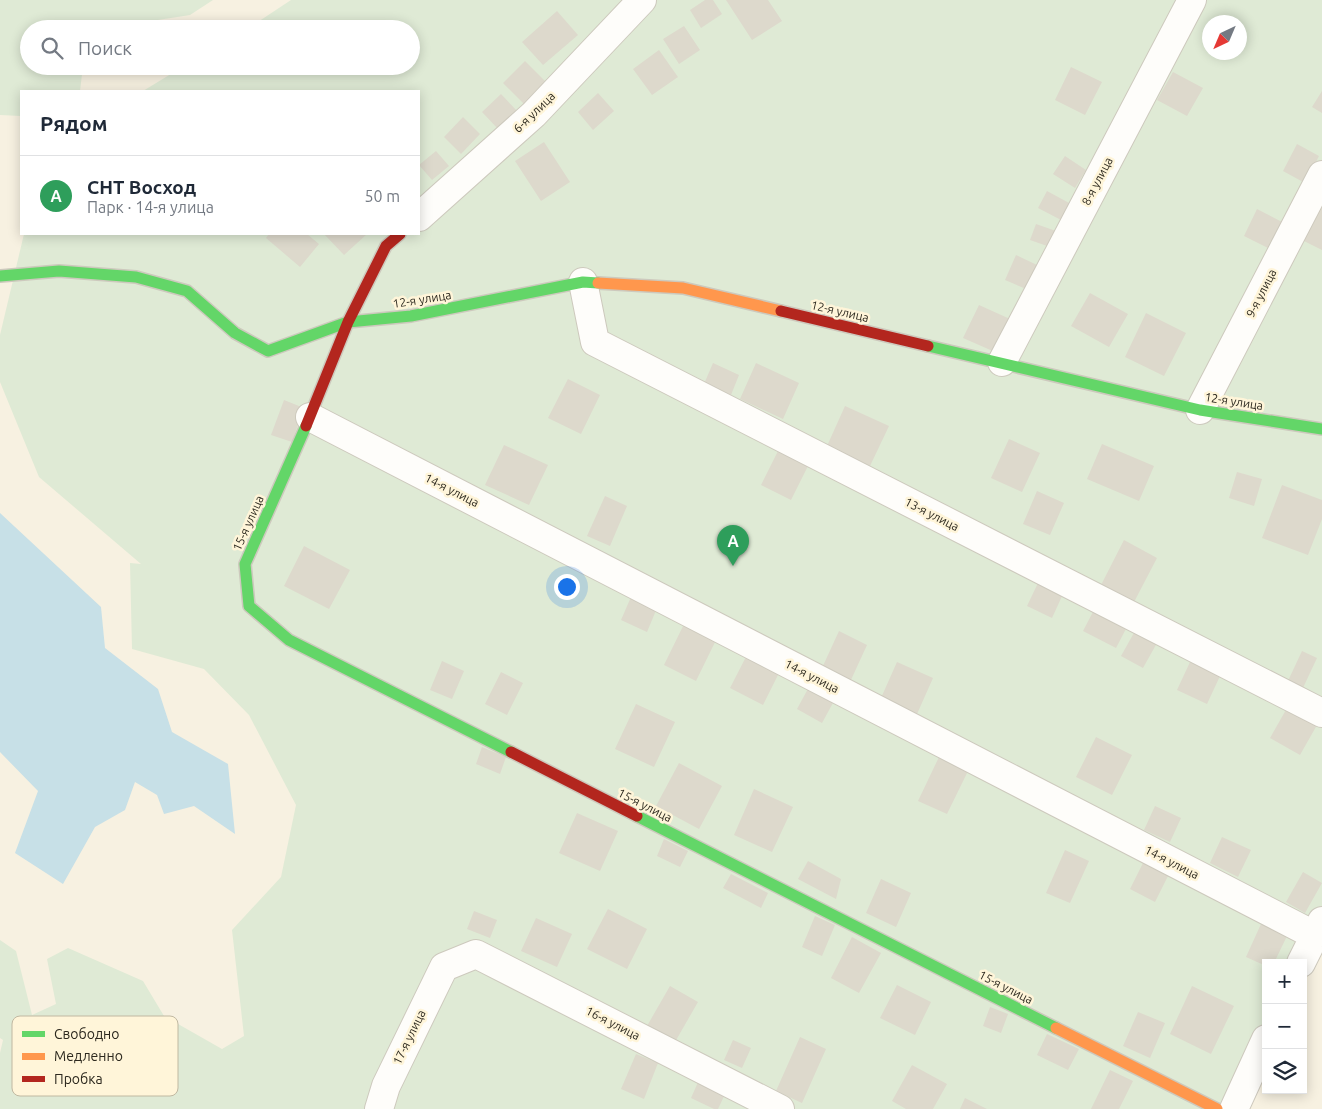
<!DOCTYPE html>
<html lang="ru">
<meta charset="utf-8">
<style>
:root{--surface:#fff;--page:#f2f2f3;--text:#1f2937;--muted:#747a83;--line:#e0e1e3;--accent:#ea580c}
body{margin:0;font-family:Ubuntu,sans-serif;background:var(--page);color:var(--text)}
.controls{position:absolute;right:15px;bottom:15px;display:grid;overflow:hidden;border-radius:0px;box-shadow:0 2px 12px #0003}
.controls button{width:45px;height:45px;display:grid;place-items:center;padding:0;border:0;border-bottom:1px solid var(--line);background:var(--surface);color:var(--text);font:25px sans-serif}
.compass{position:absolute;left:1202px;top:15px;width:45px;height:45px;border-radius:50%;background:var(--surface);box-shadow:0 2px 12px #0003;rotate:224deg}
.you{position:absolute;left:566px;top:586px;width:18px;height:18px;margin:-12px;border:4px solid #fff;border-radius:50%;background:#1a73e8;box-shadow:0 0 0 8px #1a73e833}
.badge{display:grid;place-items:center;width:32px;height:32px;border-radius:50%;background:var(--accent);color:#fff;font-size:16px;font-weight:700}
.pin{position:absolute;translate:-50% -41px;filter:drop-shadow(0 1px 2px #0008)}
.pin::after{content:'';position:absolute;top:26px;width:18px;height:15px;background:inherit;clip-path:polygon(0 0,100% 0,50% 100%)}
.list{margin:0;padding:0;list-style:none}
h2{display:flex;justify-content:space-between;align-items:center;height:65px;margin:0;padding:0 20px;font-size:21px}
h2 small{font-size:16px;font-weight:400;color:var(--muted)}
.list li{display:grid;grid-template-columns:32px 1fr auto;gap:15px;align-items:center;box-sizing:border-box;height:80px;padding:0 20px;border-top:1px solid var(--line)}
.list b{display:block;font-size:19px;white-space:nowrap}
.list p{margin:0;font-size:16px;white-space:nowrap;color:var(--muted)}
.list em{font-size:16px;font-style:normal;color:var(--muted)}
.icon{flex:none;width:28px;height:28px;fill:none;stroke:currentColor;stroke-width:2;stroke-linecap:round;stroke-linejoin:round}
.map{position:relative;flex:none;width:1322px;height:1109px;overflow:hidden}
.search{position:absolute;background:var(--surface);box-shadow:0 2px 12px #0003;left:20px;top:20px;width:400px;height:55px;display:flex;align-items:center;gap:12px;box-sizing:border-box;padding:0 18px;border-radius:28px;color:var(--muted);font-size:19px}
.panel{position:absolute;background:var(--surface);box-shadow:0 2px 12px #0003;left:20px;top:90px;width:400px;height:145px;border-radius:0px}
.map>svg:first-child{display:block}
.green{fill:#dfead5;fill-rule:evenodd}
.water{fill:#c7e0e7}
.building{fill:#ddd9cc}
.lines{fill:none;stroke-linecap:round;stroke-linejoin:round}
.street-casing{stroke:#cdc9bd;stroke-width:30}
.fast-casing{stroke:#cdc9bd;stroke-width:14}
.slow-casing{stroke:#cdc9bd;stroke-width:14}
.jam-casing{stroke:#cdc9bd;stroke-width:14}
.street{stroke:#fefdfa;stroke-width:28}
.fast{stroke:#63d668;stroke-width:11}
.slow{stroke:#ff974d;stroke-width:11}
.jam{stroke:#b3261e;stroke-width:11}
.labels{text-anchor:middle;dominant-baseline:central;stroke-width:5;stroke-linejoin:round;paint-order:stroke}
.street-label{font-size:12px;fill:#2c281e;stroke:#fff5d9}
.key{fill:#fff5d9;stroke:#c0b8a1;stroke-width:1}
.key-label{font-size:14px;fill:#2c281e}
</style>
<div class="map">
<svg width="1322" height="1109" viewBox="0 0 1322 1109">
<rect width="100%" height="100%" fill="#f7f1e1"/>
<!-- green -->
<path class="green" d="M0,0h213l-23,15 -90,14h-71v37h54l-3,25h-59v25l-21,-1z
M291,0h1031v945l-19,39v-21h-37v101l-22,45h-1244v-56l3,-13 -3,-2v-98l16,11 16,64 24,-11 -9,-45 21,-11 75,33 21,35 58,33 22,-13 -12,-106 49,-53 15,-72 -47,-90 -45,-46 -72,-20 -2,-86 11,1 -102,-87 -39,-95v-47l24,-101h395v-143h-276l41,-25h227v-37h-164zM1210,22h30v30h-30z"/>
<!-- water -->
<path class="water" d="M0,513l101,94 4,41 53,41 14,43 56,32 7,70 -41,-28 -30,8 -7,-19 -22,-13 -10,28 -30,17 -32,57 -48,-31 23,-62 -38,-39z"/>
<!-- building -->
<path class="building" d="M705,0h8l9,14 -21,14 -11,-18z
M726,0h42l14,21 -30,19z
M557,11l21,24 -35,30 -21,-23z
M684,26l16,24 -21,14 -16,-25z
M659,50l19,27 -26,18 -19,-26z
M525,61l22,22 -22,22 -22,-22z
M1071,67l31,15 -17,33 -30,-15z
M1173,72l30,16 -16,28 -30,-16z
M1322,91v22l-10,-6z
M598,93l16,18 -21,19 -15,-18z
M501,94l18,19 -20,17 -17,-18z
M463,117l17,17 -19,20 -17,-17z
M544,142l26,40 -29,19 -26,-40z
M1297,144l22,12 -14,27 -22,-12z
M436,151l13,15 -17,14 -13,-15z
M1065,156l21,14 -11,18 -22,-14z
M1047,191l24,13 -8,17 -25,-13z
M1322,204v46l-18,-9z
M1257,209l25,13 -14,26 -24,-12z
M1036,224l20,7 -6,16 -20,-7z
M269,234h38l12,10 -19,23 -34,-29z
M324,234h43l-23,21z
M1016,255l21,10 -11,24 -21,-9z
M1090,293l38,21 -19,33 -38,-21z
M979,305l31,14 -15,33 -32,-14z
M1146,313l40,20 -22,43 -39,-19z
M713,363l26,12 -8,20 -27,-11z
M756,363l43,20 -16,36 -43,-20z
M568,379l32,16 -19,39 -33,-16z
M284,400l20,8 -12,34 -21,-7z
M845,406l44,20 -19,40 -43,-20z
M1009,439l31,14 -18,39 -31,-14z
M1102,444l52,22 -15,35 -52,-22z
M504,445l44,20 -19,40 -44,-20z
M778,451l30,15 -17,34 -30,-15z
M1237,472l25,7 -8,27 -25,-8z
M1282,485l40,15v19l-14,36 -46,-17z
M1037,491l27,12 -14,32 -27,-11z
M605,496l22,10 -17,40 -23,-10z
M1124,540l33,18 -24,46 -33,-17z
M304,546l46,24 -21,39 -45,-23z
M1038,583l25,11 -11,24 -25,-12z
M631,597l26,11 -10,24 -26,-12z
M1095,608l33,17 -12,23 -33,-17z
M686,620l32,16 -22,45 -32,-16z
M839,631l28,14 -17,37 -28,-14z
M1135,631l22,12 -14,25 -22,-12z
M749,651l33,16 -19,38 -33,-17z
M1302,651l15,7 -15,32 -15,-7z
M442,661l22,10 -12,28 -22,-9z
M897,662l36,16 -16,36 -36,-16z
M1190,662l30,14 -13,28 -30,-14z
M501,672l22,11 -16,32 -22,-11z
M809,687l25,14 -12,22 -25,-14z
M636,704l39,18 -21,45 -39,-18z
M1287,708l30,17 -17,30 -30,-17z
M1096,737l36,18 -20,40 -36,-18z
M482,747l24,10 -6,17 -24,-10z
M939,757l29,14 -21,43 -29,-13z
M679,763l43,23 -23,43 -43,-23z
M754,789l39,18 -21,45 -38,-17z
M1155,806l26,12 -11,24 -26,-12z
M577,813l41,18 -18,40 -41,-18z
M1222,837l29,13 -13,27 -28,-14z
M664,839l24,12 -8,16 -23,-11z
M1065,850l24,11 -19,42 -24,-10z
M808,861l33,18 -5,20 -38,-20z
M1143,863l25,13 -13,26 -25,-13z
M1303,872l19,11 -17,30 -19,-11z
M731,874l37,19 -7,15 -38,-20z
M881,879l30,14 -15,34 -30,-14z
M608,909l39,20 -20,40 -40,-20z
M474,911l23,9 -7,18 -23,-9z
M815,916l20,9 -13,31 -20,-9z
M536,918l36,16 -15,33 -36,-16z
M1261,924l26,12 -13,27h-8v3l-20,-9z
M852,937l29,16 -22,40 -28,-15z
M897,985l34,17 -16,33 -35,-17z
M670,986l28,16 -23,40 -28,-16z
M1192,986l42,20 -23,48 -41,-20z
M990,1007l18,7 -7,19 -18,-7z
M1138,1012l27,11 -15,35 -27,-12z
M1047,1034l32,15 -11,21 -31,-15z
M800,1037l26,12 -24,54 -26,-12z
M733,1040l18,8 -9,20 -18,-8z
M636,1054l22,9 -14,36 -23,-10z
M912,1065l35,19 -14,25h-27l-14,-8z
M1110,1070l23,11 -14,28h-28z
M699,1080l27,12 -8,17h-4l-23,-11z
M965,1098l22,11h-27z"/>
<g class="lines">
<defs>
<path id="street" d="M419,217l115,-103 108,-114
M583,282l12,60 727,371
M1002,362l190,-362
M1200,410l122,-235
M310,417l1004,518
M1301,963l21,-42
M379,1109l7,-23 58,-119 32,-13 304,155
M1234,1109l32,-70"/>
<path id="fast" d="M0,276l59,-5 77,6 51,14 48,42 33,18 80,-29 63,-6 172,-34 15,1
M928,346l272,64 122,19
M306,426l-61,138 4,42 40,34 222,112
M637,816l419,212"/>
<path id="slow" d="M598,283l85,5 98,23
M1056,1028l161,81"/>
<path id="jam" d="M781,311l147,35
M306,426l42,-104 38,-76 14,-12
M511,752l126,64"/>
</defs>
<!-- street casing -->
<use href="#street" class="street-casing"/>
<!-- fast casing -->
<use href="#fast" class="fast-casing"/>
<!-- slow casing -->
<use href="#slow" class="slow-casing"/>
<!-- jam casing -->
<use href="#jam" class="jam-casing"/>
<!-- street -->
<use href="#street" class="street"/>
<!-- fast -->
<use href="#fast" class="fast"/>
<!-- slow -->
<use href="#slow" class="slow"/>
<!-- jam -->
<use href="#jam" class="jam"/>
</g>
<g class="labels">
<!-- street labels -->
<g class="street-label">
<text transform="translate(534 112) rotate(-44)">6-я улица</text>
<text transform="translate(1097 181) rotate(-62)">8-я улица</text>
<text transform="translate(1261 293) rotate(-63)">9-я улица</text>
<text transform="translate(422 299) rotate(-9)">12-я улица</text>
<text transform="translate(840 311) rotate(13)">12-я улица</text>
<text transform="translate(1234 401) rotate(9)">12-я улица</text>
<text transform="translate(452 490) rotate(27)">14-я улица</text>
<text transform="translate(932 514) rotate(27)">13-я улица</text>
<text transform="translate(248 523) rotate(-66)">15-я улица</text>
<text transform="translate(812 676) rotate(27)">14-я улица</text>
<text transform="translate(645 805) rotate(27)">15-я улица</text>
<text transform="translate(1172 862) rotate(27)">14-я улица</text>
<text transform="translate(1006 987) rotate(27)">15-я улица</text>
<text transform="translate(613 1023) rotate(27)">16-я улица</text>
<text transform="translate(409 1037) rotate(-64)">17-я улица</text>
</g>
</g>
<!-- legend -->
<rect x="12" y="1016" width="166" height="80" rx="8" class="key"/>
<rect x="22" y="1031" width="23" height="6" fill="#63d668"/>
<rect x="22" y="1053" width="23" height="7" fill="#ff974d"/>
<rect x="22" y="1076" width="23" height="6" fill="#b3261e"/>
<g class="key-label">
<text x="54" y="1039">Свободно</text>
<text x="54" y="1061">Медленно</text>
<text x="54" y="1084">Пробка</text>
</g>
</svg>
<div class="controls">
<button>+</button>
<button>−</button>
<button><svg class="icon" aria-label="layers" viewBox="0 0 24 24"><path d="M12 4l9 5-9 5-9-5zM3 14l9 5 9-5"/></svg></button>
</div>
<svg class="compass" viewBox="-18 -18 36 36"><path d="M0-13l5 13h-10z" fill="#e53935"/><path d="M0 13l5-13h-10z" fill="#747a83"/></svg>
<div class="you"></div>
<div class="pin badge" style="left:733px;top:566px;background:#2e9e5b">A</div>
<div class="search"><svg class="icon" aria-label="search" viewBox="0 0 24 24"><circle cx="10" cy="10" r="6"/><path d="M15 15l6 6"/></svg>Поиск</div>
<section class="panel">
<h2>Рядом<small></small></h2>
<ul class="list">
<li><span class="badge" style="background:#2e9e5b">A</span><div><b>СНТ Восход</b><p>Парк · 14-я улица</p></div><em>50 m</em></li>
</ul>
</section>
</div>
